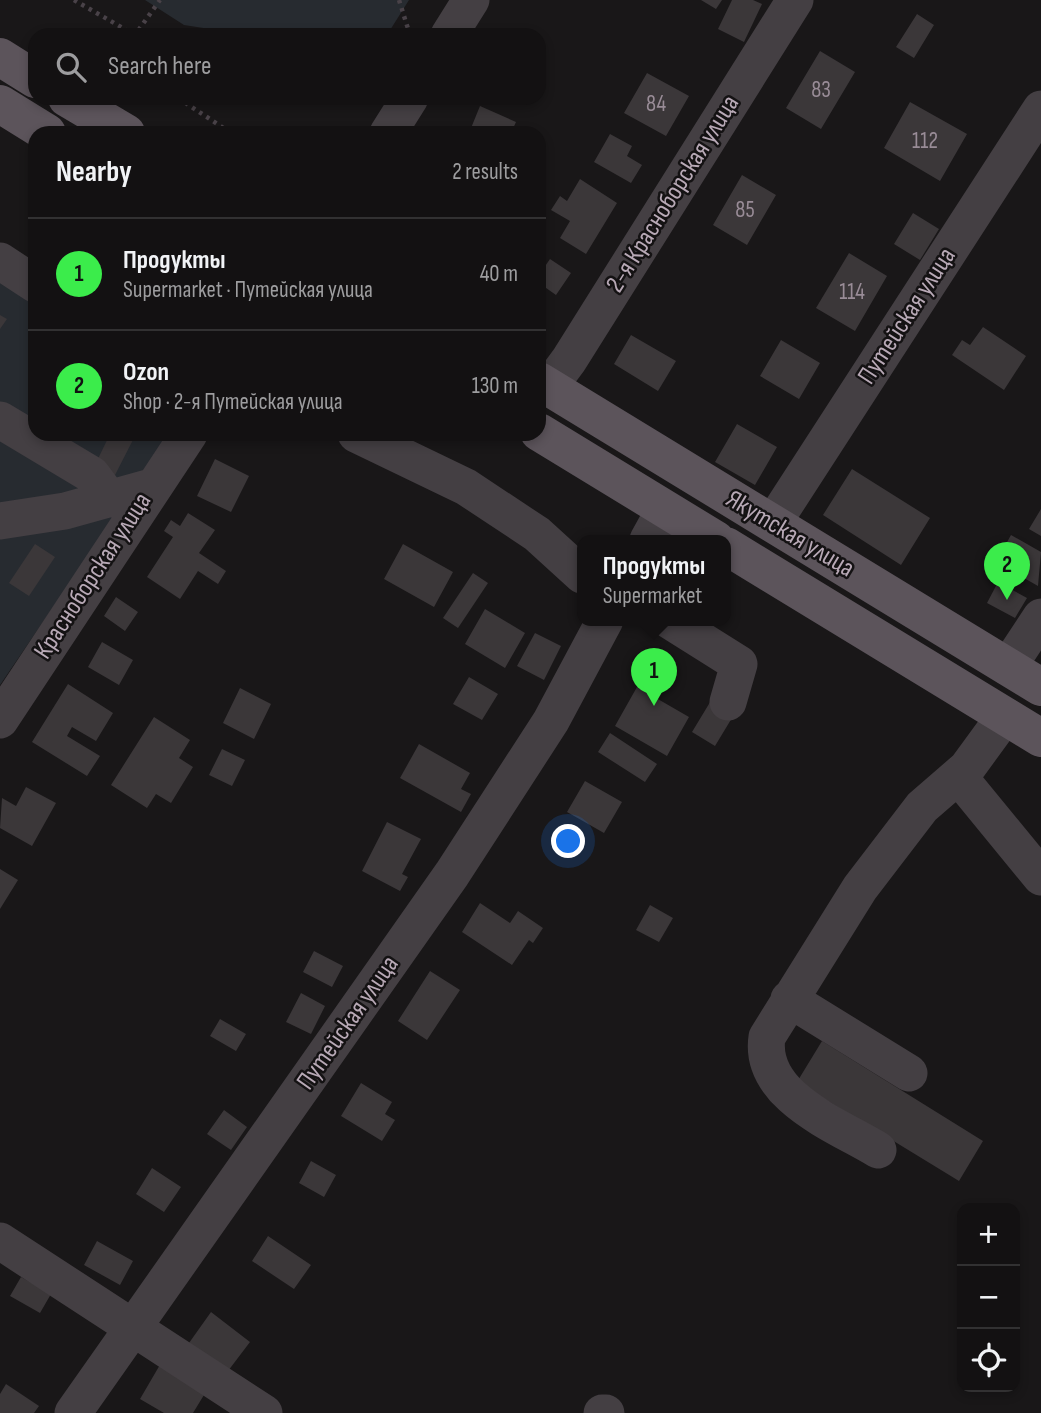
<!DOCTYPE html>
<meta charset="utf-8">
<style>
:root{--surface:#131112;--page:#1c1a1b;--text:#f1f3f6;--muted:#9d9d9f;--line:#323132;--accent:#3bec4b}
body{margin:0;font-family:"Sofia Sans Condensed",sans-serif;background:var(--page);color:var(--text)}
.controls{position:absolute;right:21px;bottom:21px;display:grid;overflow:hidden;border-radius:14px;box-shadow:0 4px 10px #0003}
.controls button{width:63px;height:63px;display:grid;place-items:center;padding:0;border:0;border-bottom:2px solid var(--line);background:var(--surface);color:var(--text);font:35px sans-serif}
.you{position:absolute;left:569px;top:842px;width:24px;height:24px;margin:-18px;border:5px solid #fff;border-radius:50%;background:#1a73e8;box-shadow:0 0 0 10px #1a73e833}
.badge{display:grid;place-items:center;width:46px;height:46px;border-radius:50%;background:var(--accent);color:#111;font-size:23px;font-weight:700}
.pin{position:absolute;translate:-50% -58px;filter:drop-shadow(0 2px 4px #0008)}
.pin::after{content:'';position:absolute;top:37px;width:24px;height:21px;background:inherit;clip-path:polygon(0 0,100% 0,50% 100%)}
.popup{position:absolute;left:577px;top:535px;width:154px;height:91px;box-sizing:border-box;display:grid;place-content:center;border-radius:14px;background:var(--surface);filter:drop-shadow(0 2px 5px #0005);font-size:23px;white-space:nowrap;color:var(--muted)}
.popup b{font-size:26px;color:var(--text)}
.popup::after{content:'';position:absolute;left:50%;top:100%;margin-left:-14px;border:14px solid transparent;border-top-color:var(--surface)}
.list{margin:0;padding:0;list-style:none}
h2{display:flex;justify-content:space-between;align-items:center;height:91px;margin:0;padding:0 28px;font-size:30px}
h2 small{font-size:23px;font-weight:400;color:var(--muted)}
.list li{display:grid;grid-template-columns:46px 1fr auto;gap:21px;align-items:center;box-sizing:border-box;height:112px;padding:0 28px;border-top:2px solid var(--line)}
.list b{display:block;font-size:26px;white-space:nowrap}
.list p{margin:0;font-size:23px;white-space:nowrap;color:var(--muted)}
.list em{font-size:23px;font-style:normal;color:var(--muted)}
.icon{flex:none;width:38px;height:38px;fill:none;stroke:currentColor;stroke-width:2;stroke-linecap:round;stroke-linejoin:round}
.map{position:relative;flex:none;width:1041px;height:1413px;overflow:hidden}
.search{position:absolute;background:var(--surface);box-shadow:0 4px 10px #0003;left:28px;top:28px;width:518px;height:77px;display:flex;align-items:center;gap:18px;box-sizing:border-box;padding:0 24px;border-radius:21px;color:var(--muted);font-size:26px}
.panel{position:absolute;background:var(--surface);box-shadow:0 4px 10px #0003;left:28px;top:126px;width:518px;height:315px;border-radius:21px}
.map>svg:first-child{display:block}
.green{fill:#272b30}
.building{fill:#3b3739}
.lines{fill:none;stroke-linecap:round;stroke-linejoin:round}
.path{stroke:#494248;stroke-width:4.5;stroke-dasharray:3.5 5;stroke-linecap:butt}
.minor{stroke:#443f43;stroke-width:37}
.major{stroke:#5c545b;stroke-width:38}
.labels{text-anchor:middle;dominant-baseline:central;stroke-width:5;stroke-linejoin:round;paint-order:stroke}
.number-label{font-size:23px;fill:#998c97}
.street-label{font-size:26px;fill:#b8a9b6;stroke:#141213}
</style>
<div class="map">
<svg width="1041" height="1413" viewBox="0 0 1041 1413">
<rect width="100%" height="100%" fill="#191718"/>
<!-- green -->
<path class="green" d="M145,0h264l-22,35h-139l-64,-10z
M0,279l35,22v133h136l-171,251z"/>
<!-- building -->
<path class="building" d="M701,0h21l-6,9z
M732,0h21l9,4 -18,38 -26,-13z
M917,14l17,11 -20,33 -18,-11z
M820,51l35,21 -34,57 -35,-21z
M647,73l42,23 -23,40 -42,-23z
M910,102l57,32 -27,47 -56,-33z
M480,106l36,16 -5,11h-42z
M610,134l22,12 -5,10 15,9 -11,18 -37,-21z
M742,175l34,20 -29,50 -34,-20z
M580,179l37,24 -31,51 -26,-16 10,-17 -19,-11 9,-14 7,5z
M913,213l26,16 -19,31 -26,-16z
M849,253l38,23 -32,55 -39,-23z
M550,259l21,14 -15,22 -17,-12v-8z
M0,315l7,4 -7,10z
M983,327l43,29 -22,34 -52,-35 10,-15 8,5z
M631,335l45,26 -18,30 -44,-27z
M781,340l39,23 -21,36 -39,-23z
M737,424l40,23 -22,38 -40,-23z
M110,434h26l-21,41 -20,-10z
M215,459l34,17 -18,36 -34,-16z
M852,469l78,49 -29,47 -78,-50z
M1041,509v27l-12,-7z
M188,513l27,17 -16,23 27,18 -8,13 -20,-13 -18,28 -33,-22 26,-40 -9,-6 7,-11 9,6z
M1011,535l30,17 -3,34 -42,-24z
M35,544l20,13 -26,39 -20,-13z
M403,544l50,28 -19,35 -50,-28z
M473,573l15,10 -30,45 -15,-10z
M998,582l29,16 -12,20 -28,-15z
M116,597l22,15 -13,19 -21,-15z
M485,609l40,24 -20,35 -40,-24z
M535,633l26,13 -17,34 -27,-14z
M102,642l31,18 -14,25 -31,-18z
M469,677l29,17 -16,26 -29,-16z
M68,684l45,29 -17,28 -24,-14 -5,9 33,20 -13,20 -55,-34z
M637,687l52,30 -22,39 -52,-30z
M240,688l31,16 -17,35 -31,-16z
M715,694l23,14 -23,38 -23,-14z
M154,717l36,23 -11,18 14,9 -22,36 -15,-9 -9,14 -36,-23z
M610,733l47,31 -12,18 -47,-30z
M419,744l51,29 -9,16 10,5 -10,18 -61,-34z
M222,749l23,11 -13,26 -23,-11z
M585,781l37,21 -18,31 -37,-21z
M26,787l30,16 -24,43 -32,-18 2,-30 14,8z
M387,822l34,17 -19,35 6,3 -8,14 -38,-20z
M0,869l18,11 -18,29z
M480,903l30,20 8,-12 25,17 -10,15 -4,-3 -17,25 -50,-33z
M650,905l23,13 -14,24 -23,-12z
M314,951l29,15 -11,21 -29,-15z
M430,971l30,19 -33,50 -29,-19z
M301,993l24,13 -14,28 -25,-12z
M220,1019l26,15 -10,17 -26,-15z
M822,1041l161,100 -24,40 -162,-99z
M361,1083l31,19 -7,12 10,6 -13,21 -41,-25z
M224,1110l23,17 -16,23 -24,-16z
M311,1161l25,14 -12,22 -25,-14z
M152,1168l29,19 -17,25 -28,-18z
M268,1236l43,29 -17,24 -42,-28z
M97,1241l36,20 -13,24 -36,-20z
M21,1277l30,17 -11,19 -30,-17z
M211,1312l39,30 -22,29 -39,-28z
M161,1363l46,27 -14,23h-29l-24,-14z
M6,1384l33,22 -5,7h-34v-19z"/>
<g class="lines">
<!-- path -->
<path class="path" d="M74,0l61,35 25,-35
M399,0l11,35
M178,98l53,35"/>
<!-- minor -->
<path class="minor" d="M449,35l22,-35
M388,133l22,-35
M0,261l35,23
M549,387l20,-27 226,-360
M0,420l92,55 18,24
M356,434l110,53 71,47 45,41
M0,521l65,-10 86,-24
M773,523l268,-414
M648,540l17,-31
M669,620l70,44 -11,38
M1008,667l33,-50
M0,720l189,-286
M959,777l82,100
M789,999l120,74
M878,1150c-41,-25 -120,-54 -111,-113l93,-149 62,-81 45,-39 38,-52
M0,1241l264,172
M73,1413l379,-539 99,-153 54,-101
M602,1413h4"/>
<!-- major -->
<path class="major" d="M0,57l35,22
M67,98l59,35
M0,104l47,29
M539,381l502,306
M539,432l177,108
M726,546l315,192"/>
</g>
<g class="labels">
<!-- number labels -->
<g class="number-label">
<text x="821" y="90">83</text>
<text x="656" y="104">84</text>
<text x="925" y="141">112</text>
<text x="745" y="210">85</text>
<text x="852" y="292">114</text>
</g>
<!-- street labels -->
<g class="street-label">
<text transform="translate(673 194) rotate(-58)">2-я Красноборская улица</text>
<text transform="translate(907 316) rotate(-57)">Путейская улица</text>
<text transform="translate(790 534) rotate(31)">Якутская улица</text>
<text transform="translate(93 576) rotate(-57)">Красноборская улица</text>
<text transform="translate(348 1023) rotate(-55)">Путейская улица</text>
</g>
</g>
</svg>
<div class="controls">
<button>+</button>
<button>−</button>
<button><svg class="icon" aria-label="locate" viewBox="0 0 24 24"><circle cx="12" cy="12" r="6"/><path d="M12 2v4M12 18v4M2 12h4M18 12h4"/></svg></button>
</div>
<div class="you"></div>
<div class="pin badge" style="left:654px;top:706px">1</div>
<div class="popup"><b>Продукты</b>Supermarket</div>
<div class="pin badge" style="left:1007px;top:600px">2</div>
<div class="search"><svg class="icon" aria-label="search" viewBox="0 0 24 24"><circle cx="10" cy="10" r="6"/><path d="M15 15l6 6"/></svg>Search here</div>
<section class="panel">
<h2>Nearby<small>2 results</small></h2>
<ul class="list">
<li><span class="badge">1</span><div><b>Продукты</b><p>Supermarket · Путейская улица</p></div><em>40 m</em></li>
<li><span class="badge">2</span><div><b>Ozon</b><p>Shop · 2-я Путейская улица</p></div><em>130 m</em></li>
</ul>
</section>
</div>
